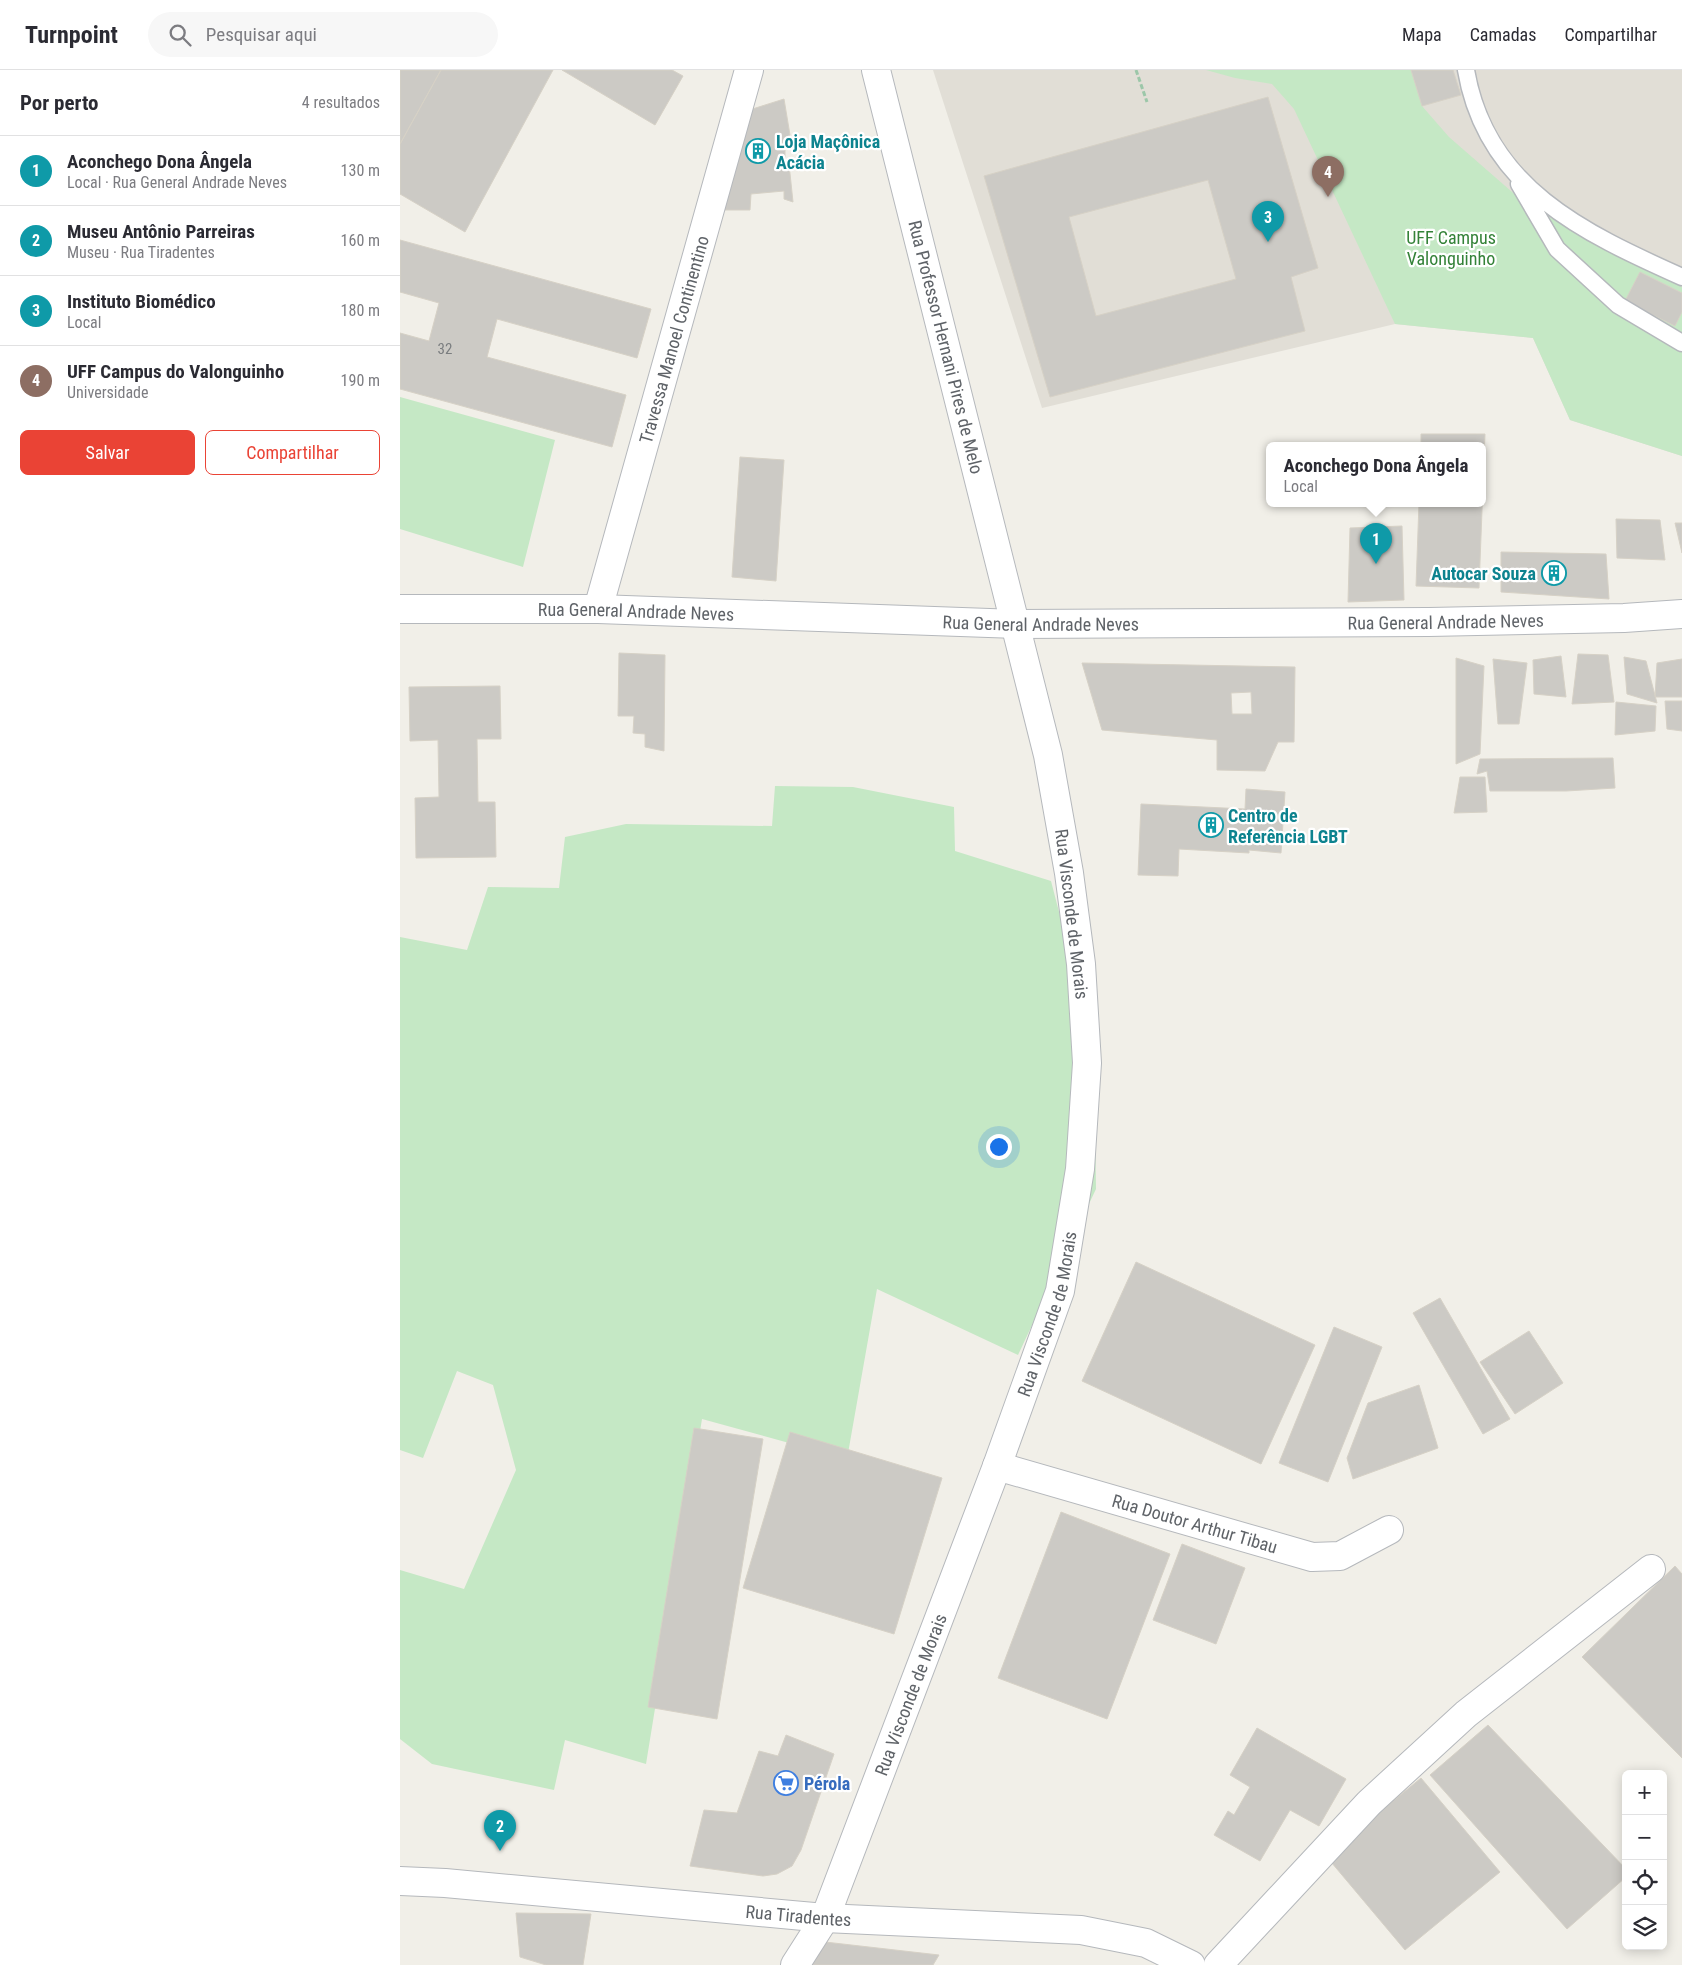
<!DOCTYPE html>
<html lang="pt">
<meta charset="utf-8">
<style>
:root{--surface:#fff;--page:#f7f7f7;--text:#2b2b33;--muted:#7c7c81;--line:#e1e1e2;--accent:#ea4335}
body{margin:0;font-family:"Roboto Condensed",sans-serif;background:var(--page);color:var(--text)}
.controls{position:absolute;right:15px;bottom:15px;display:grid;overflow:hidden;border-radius:8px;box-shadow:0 2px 12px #0003}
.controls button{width:45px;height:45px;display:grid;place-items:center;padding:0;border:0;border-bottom:1px solid var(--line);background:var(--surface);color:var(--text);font:25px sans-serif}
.you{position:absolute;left:598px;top:1076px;width:18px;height:18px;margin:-12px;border:4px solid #fff;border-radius:50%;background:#1a73e8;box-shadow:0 0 0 8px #1a73e833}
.badge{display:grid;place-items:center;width:32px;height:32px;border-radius:50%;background:var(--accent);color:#fff;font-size:16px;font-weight:700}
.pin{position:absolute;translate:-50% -41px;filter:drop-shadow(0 1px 2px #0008)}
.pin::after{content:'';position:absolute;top:26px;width:18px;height:15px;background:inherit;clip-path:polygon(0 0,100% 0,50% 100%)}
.popup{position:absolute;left:866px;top:372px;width:220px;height:65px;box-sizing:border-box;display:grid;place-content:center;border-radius:8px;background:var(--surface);filter:drop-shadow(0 1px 4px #0005);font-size:16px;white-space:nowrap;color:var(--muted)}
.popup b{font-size:19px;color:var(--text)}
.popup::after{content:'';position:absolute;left:50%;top:100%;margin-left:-10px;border:10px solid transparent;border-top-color:var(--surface)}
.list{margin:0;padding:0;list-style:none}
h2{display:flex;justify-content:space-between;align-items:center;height:65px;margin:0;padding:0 20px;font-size:21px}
h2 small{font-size:16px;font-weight:400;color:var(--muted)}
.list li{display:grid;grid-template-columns:32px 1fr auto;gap:15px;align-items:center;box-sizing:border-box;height:70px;padding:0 20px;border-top:1px solid var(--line)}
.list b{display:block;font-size:19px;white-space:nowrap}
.list p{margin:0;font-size:16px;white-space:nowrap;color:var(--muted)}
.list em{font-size:16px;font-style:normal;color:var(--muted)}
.actions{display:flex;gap:10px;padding:15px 20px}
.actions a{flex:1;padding:11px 0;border:1px solid var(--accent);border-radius:8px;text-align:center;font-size:18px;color:var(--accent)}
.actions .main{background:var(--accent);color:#fff}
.icon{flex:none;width:28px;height:28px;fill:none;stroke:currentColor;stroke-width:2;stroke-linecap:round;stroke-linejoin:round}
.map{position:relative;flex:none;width:1282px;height:1895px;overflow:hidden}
header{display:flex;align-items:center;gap:30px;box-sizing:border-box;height:70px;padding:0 25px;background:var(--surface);border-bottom:1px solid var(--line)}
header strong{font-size:24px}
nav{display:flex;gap:28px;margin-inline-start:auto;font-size:18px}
.search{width:350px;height:45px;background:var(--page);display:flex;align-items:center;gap:12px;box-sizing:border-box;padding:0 18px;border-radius:28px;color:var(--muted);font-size:19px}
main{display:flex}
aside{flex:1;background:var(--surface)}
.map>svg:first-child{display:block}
.education{fill:#e1ded6}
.green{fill:#c5e8c5}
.building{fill:#cccac5;stroke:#d6d1c6;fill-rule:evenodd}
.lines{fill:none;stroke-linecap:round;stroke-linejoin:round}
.service-casing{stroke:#b5b8bc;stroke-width:19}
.minor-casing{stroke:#b5b8bc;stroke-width:30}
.tertiary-casing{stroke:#b5b8bc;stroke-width:30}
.path{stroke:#9cc7a9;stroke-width:3;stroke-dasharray:5 2.5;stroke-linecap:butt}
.service{stroke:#fff;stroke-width:16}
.minor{stroke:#fff;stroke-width:28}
.tertiary{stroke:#fff;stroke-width:28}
.labels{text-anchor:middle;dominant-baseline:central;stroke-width:4.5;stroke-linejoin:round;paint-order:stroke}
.number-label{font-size:15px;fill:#7a7d7f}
.culture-label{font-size:18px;font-weight:bold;fill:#0d838f;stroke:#fff;text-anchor:start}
.park-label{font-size:18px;fill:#348238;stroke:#fff}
.street-label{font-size:18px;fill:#5f6368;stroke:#fff}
.shop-label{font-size:18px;font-weight:bold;fill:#366cbe;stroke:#fff;text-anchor:start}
</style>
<header>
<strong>Turnpoint</strong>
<div class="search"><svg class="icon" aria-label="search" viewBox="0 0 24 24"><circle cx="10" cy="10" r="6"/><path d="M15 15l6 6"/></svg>Pesquisar aqui</div>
<nav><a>Mapa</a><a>Camadas</a><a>Compartilhar</a></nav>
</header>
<main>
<aside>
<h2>Por perto<small>4 resultados</small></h2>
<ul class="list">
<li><span class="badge" style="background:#0f9aa8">1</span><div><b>Aconchego Dona Ângela</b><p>Local · Rua General Andrade Neves</p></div><em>130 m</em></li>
<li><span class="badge" style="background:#0f9aa8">2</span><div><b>Museu Antônio Parreiras</b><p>Museu · Rua Tiradentes</p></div><em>160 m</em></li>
<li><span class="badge" style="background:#0f9aa8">3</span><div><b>Instituto Biomédico</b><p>Local</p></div><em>180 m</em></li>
<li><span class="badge" style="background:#8d6e63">4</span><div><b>UFF Campus do Valonguinho</b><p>Universidade</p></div><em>190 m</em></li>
</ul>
<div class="actions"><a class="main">Salvar</a><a>Compartilhar</a></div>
</aside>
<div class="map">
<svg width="1282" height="1895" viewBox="0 0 1282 1895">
<rect width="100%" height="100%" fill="#f1efe8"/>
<!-- education -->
<path class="education" d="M533,0h749v386l-112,-36 -37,-82 -138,-14 -353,84z"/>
<!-- green -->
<path class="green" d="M806,0h205l11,36 27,31 70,61 58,36 105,53v169l-112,-36 -37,-82 -138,-14 -101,-215 -22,-25 -37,-6z
M0,327l155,43 -32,127 -123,-38z
M375,716l78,1 101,20 1,44 96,30 43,166 2,142 -78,166 -141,-66 -30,170 -145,-40 -56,345 -81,-24 -11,50 -122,-26 -32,-25v-169l64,19 52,-119 -23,-85 -36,-14 -34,87 -23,-8v-513l67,13 21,-63 71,1 6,-51 61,-13 146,2z"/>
<!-- building -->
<path class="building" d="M0,0h41l-41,74z
M41,0h112l-88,162 -65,-38v-50z
M162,0h110l11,6 -28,49z
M1011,0h42l8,25 -39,11z
M868,27l50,171 -27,9 14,54 -255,66 -66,-221zM808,110l28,99 -140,37 -27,-99z
M384,29l6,36 -5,6v20l4,3 4,38 -9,-3v-8l-33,3 -1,16h-37l30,-98z
M0,170l251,69 -14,49 -140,-39 -10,38 139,38 -14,52 -212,-58v-56l29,8 10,-38 -39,-11z
M1240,202l42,21v19l-7,14 -50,-25z
M1021,364h64l-6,154 -63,-2 3,-83h63v-58h-61z
M340,387l44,3 -8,121 -44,-4z
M1216,449l44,1 5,40 -48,-2z
M1275,453h7v30z
M1002,456l2,74 -56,2 2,-74z
M1101,482l105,2 3,45 -108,-7z
M219,583l46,2 -1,96 -19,-4v-13l-12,-1 1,-17h-16z
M1178,584l30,1 6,47 -42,2z
M1161,586l5,41 -32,-3 -1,-34z
M1224,587l22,4 11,42 -30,-9z
M1056,588l28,8 -4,88 -24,10z
M1093,589l34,4 -8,61h-21z
M1282,589v38h-27l2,-34z
M682,593l213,4 -1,75h-16l-13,29 -48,-1v-30l-115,-10zM851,622l1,22h-20l-1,-21z
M100,616l1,53h-24l1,63h17l1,55 -80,1 -1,-60 24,-1 -1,-57 -28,1 -1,-54z
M1265,631h17v30l-15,-2z
M1216,632l40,4 -1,25 -40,4z
M1213,688l2,30 -49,3h-76l-3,-20 -10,3 3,-15z
M1060,707h25l2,35 -33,1z
M846,719l39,3 -4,61 -32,-3v3l-70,-4 -1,27 -40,-1 3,-71 104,5z
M736,1192l179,83 -54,119 -179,-83z
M1040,1228l70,121 -27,15 -70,-121z
M934,1257l48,20 -54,135 -49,-19z
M1129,1261l34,52 -48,31 -35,-52z
M1019,1315l19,63 -85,31 -6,-21 21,-55z
M294,1358l69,11 -46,280 -69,-12z
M390,1362l152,46 -48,156 -151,-46z
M661,1442l109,42 -63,165 -109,-41z
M782,1474l63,24 -29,76 -63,-24z
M1275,1496l7,8v184l-100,-101z
M1088,1655l138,144v8l-59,52 -137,-154z
M857,1658l89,51 -27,47 -29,-16 -30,51 -46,-26 14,-24 6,4 16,-28 -20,-12z
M386,1665l48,19 -33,96 -9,16 -15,8 -14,2 -73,-10 14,-56 33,3 22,-62 19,5z
M1021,1708l79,94 -95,78 -79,-94z
M116,1843l75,1 -8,51h-37l-26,-8z
M425,1872l114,13 -6,10h-122z"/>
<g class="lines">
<defs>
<path id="service" d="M1066,0c20,118 118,163 216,207
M1119,114l38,65 61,56 64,38"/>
<g id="minor">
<path id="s1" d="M198,539l151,-539"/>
<path id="s2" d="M597,1396l315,91 28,-1 49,-26"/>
<path d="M818,1895l151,-162 97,-89 185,-145"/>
</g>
<g id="tertiary">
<path id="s3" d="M0,539h198l419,15 412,-2 195,-4 58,-4"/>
<path id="s4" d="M0,1811l45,2 380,35 256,12 65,13 45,22"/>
<path id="s5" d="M395,1895l30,-47 172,-452 63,-175 20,-122 7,-106 -6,-99 -12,-91 -21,-118 -172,-685"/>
</g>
</defs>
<!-- service casing -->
<use href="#service" class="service-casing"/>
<!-- minor casing -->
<use href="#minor" class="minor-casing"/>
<!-- tertiary casing -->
<use href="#tertiary" class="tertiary-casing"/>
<!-- path -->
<path class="path" d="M736,0l11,32"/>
<!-- service -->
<use href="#service" class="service"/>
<!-- minor -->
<use href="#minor" class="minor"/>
<!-- tertiary -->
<use href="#tertiary" class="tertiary"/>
</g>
<!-- icons -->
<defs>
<symbol id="building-ring" viewBox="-11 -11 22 22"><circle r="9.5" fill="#fff" stroke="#0f9aa8" stroke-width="1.5"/><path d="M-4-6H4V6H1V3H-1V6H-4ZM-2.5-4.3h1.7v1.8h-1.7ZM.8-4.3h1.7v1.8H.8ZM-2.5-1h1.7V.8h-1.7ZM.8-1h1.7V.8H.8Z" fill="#0f9aa8"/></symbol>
<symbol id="supermarket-ring" viewBox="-11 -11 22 22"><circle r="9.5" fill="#fff" stroke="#3f7fe0" stroke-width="1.5"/><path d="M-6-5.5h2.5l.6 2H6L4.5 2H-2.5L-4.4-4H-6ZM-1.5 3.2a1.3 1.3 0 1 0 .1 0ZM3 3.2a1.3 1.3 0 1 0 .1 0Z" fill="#3f7fe0"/></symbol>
</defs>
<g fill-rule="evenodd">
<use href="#building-ring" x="344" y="67" width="28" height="28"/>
<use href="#building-ring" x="1140" y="489" width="28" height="28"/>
<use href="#building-ring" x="797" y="741" width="28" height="28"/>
<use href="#supermarket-ring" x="372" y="1699" width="28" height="28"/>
</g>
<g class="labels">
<!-- number labels -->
<g class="number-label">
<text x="45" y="279">32</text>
</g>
<!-- culture labels -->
<g class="culture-label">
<text x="376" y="71">Loja Maçônica<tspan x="376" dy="21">Acácia</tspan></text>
<text x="1136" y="503" text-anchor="end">Autocar Souza</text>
<text x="828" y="745">Centro de<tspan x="828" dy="21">Referência LGBT</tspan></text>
</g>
<!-- park labels -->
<g class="park-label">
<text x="1051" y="167">UFF Campus<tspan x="1051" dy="21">Valonguinho</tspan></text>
</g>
<!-- street labels -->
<g class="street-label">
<text stroke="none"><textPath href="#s1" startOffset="280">Travessa Manoel Continentino</textPath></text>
<text transform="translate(546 277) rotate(76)">Rua Professor Hernani Pires de Melo</text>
<text stroke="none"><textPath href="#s3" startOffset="236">Rua General Andrade Neves</textPath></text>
<text stroke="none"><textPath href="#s3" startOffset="1046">Rua General Andrade Neves</textPath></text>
<text stroke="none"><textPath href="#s3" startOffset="641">Rua General Andrade Neves</textPath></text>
<text transform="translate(672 844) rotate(83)">Rua Visconde de Morais</text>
<text stroke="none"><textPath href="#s5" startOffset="700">Rua Visconde de Morais</textPath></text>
<text stroke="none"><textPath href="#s2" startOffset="206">Rua Doutor Arthur Tibau</textPath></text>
<text stroke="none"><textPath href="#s5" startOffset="295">Rua Visconde de Morais</textPath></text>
<text stroke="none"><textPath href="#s4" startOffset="400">Rua Tiradentes</textPath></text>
</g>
<!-- shop labels -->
<g class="shop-label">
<text x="404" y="1713">Pérola</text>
</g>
</g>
</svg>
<div class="controls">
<button>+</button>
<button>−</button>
<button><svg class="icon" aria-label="locate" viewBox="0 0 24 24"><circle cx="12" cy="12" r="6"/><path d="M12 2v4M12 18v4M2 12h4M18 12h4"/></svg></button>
<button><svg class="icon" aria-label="layers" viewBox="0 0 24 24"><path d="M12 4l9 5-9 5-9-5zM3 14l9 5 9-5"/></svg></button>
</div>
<div class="you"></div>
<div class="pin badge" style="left:976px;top:494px;background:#0f9aa8">1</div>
<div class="popup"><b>Aconchego Dona Ângela</b>Local</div>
<div class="pin badge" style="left:100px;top:1781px;background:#0f9aa8">2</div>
<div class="pin badge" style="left:868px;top:172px;background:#0f9aa8">3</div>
<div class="pin badge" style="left:928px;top:127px;background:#8d6e63">4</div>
</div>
</main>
